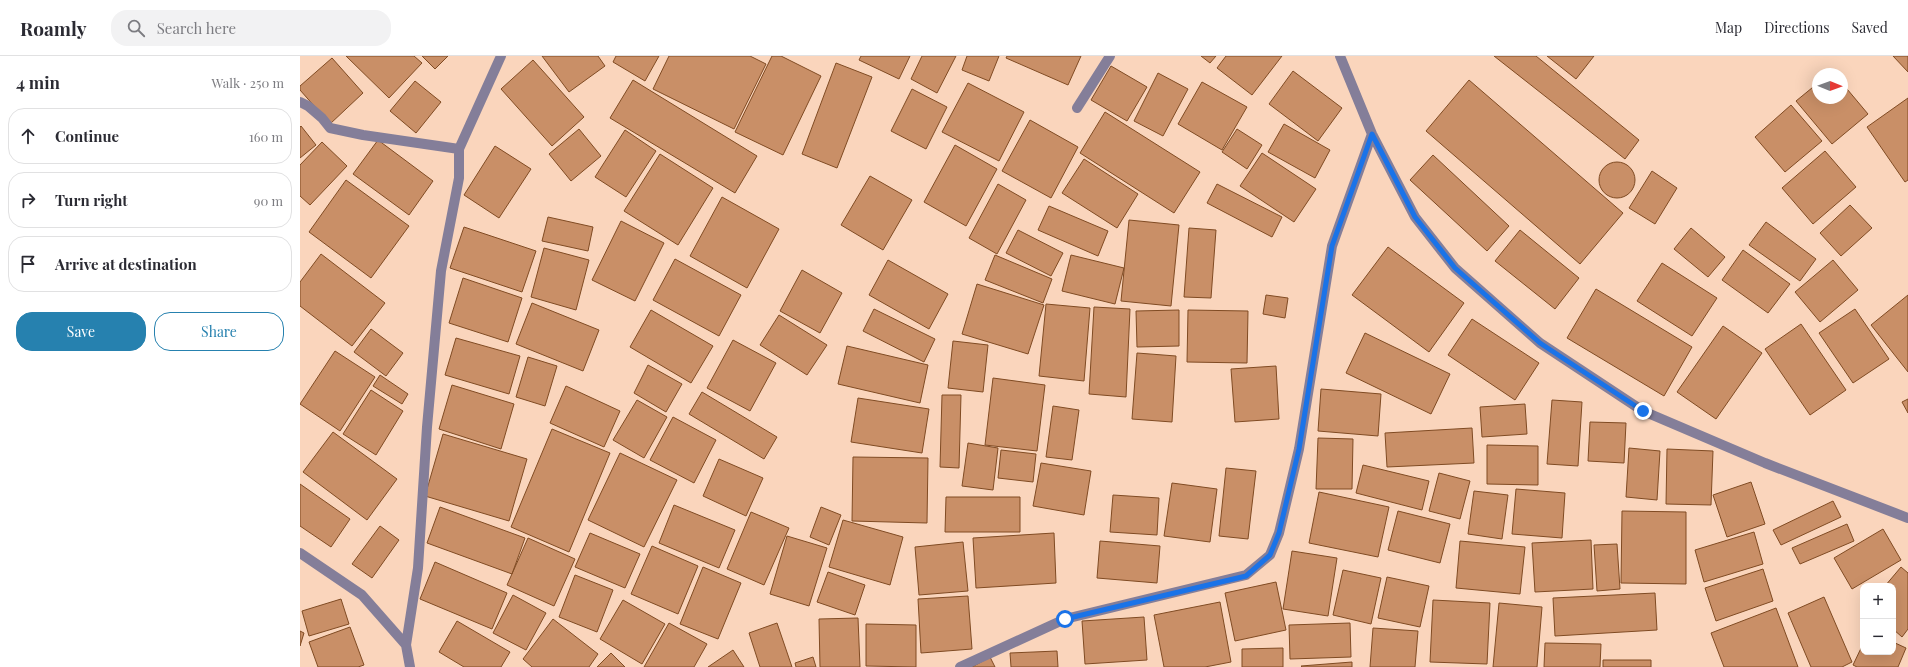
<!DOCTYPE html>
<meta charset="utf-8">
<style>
:root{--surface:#fff;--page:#f2f2f3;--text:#2b2b33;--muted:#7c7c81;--line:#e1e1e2;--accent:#2681af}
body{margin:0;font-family:"Playfair Display",serif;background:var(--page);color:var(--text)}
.controls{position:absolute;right:12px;bottom:12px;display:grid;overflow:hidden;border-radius:8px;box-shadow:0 4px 16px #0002}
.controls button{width:36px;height:36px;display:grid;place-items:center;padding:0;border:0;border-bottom:1px solid var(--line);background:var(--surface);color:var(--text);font:20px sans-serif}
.compass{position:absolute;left:1512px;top:12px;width:36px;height:36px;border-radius:50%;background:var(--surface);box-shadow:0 4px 16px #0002;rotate:91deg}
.stop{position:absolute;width:12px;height:12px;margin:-9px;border:3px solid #1a73e8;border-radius:50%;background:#fff}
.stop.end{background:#1a73e8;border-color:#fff;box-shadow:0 1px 4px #0008}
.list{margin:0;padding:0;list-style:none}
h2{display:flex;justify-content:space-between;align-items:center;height:52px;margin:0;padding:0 16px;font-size:17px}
h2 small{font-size:13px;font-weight:400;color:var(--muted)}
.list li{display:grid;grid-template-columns:26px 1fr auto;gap:12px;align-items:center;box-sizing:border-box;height:56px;margin:0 8px 8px;padding:0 8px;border:1px solid var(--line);border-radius:16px}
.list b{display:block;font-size:15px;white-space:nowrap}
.list em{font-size:13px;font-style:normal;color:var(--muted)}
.actions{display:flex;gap:8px;padding:12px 16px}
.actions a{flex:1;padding:9px 0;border:1px solid var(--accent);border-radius:16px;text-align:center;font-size:14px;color:var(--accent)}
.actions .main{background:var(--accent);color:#fff}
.icon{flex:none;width:22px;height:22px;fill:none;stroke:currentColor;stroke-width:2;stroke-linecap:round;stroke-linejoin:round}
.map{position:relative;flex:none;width:1608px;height:611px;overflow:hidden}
header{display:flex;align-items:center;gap:24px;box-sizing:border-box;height:56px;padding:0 20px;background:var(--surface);border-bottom:1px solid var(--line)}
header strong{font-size:19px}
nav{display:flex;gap:22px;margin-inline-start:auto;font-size:14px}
.search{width:280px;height:36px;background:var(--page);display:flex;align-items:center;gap:10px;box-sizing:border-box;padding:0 14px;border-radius:16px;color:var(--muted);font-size:15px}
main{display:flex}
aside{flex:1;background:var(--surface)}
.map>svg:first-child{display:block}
.building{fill:#c98f67;stroke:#804b23}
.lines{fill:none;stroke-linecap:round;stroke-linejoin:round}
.minor{stroke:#847e99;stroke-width:10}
.route{stroke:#1a73e8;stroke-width:5}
</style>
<header>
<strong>Roamly</strong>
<div class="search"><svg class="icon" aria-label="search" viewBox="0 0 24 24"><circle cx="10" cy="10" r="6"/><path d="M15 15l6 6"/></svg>Search here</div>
<nav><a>Map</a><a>Directions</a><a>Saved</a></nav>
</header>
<main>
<aside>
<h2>4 min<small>Walk · 250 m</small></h2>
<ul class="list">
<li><svg class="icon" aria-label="ahead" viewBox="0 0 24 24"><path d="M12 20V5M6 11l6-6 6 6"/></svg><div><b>Continue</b></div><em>160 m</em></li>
<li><svg class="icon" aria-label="right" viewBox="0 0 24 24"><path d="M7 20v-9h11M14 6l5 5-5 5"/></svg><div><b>Turn right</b></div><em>90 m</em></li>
<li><svg class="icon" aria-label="arrive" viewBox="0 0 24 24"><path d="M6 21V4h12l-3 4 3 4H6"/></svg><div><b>Arrive at destination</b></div></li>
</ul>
<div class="actions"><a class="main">Save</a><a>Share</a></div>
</aside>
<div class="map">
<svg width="1608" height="611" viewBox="0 0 1608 611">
<rect width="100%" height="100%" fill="#fad5bc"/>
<!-- building -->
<path class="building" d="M46,0h68l8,7 -33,35z
M122,0h26l-13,13z
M242,0h56l7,10 -36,26z
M316,0h43l-14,25 -32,-19z
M369,0h81l16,8 -32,65 -81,-40z
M472,0h9l40,20 -38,79 -48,-23z
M561,0h49l-11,23 -40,-19z
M622,0h34l-19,37 -26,-14z
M667,0h32l-10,25 -27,-11z
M707,0h74l-13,29 -62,-27z
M901,0h15l-6,7z
M926,0h56l-30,39 -35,-27z
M1194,0h42l103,84 -14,19z
M1247,0h47l-18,23z
M1593,0h15v16z
M32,2l31,35 -33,31 -30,-34v-4z
M233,4l51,57 -32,29 -51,-57z
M536,7l36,14 -35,91 -35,-14z
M811,10l36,21 -20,34 -36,-21z
M993,15l49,37 -24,33 -49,-37z
M858,17l30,16 -25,47 -29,-15z
M333,24l124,76 -22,37 -125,-75z
M1169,24l154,133 -43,51 -154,-133z
M115,25l26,21 -25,31 -26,-22z
M902,26l45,25 -25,43 -44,-26z
M668,27l56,29 -25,49 -57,-29z
M1518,27v15h24v-15l26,31 -36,30 -36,-43z
M612,33l35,18 -21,42 -35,-18z
M1608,42v82l-3,2 -38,-55z
M1491,49l31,36 -37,31 -30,-35z
M805,56l95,60 -26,41 -94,-60z
M730,64l48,27 -27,51 -49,-27z
M984,68l46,26 -15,28 -47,-26z
M1,70l15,19 -16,13v-31z
M279,73l22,27 -30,25 -22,-27z
M937,73l25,16 -15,24 -25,-17z
M325,74l31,21 -30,46 -31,-20z
M78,84l55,41 -24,34 -56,-41z
M22,86l25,24 -37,39 -10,-9v-31z
M655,89l42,24 -31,57 -42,-24z
M195,90l36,23 -32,49 -35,-23z
M1525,95l31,36 -43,37 -31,-36z
M962,97l54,36 -22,33 -54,-36z
M360,98l53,34 -35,57 -54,-34z
M1133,99l76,71 -22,25 -77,-71z
M784,103l54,35 -21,34 -55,-35z
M1299 124a18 18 0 1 1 36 0a18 18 0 1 1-36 0Z
M1352,115l25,17 -22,36 -26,-16z
M570,120l42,24 -29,50 -42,-25z
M46,124l63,46 -38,52 -62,-46z
M698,128l28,16 -29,54 -28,-16z
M917,128l65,33 -10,20 -65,-34z
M422,141l57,32 -32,59 -57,-32z
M1550,149l22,23 -31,28 -21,-23z
M749,150l59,25 -10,25 -60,-26z
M248,161l45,10 -5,24 -46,-10z
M829,164l50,5 -8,81 -50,-5z
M321,165l43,22 -29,58 -43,-21z
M1466,166l50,37 -16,22 -51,-36z
M164,171l72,24 -14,41 -72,-24z
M889,172l27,2 -5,68 -27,-1z
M1391,172l34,29 -17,20 -34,-28z
M718,174l45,23 -12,23 -45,-23z
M1220,174l59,48 -24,31 -60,-48z
M1088,191l76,56 -35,49 -77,-57z
M244,192l45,12 -13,50 -45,-13z
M1443,194l47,34 -22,29 -46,-33z
M21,198l64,49 -33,43 -52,-40v-24z
M695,199l57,24 -9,24 -58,-23z
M771,199l53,13 -9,36 -53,-13z
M375,203l66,36 -22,41 -66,-36z
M588,204l60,34 -19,35 -60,-34z
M1533,204l25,30 -38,32 -25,-30z
M1362,207l55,35 -25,38 -55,-35z
M502,214l40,23 -22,40 -40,-22z
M163,222l59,20 -14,44 -59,-19z
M677,228l67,21 -16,49 -66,-20z
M1296,233l96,58 -28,49 -97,-58z
M966,239l22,3 -3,20 -22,-4z
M1608,239v77l-37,-47z
M232,247l67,27 -16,41 -67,-27z
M746,248l44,4 -6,73 -45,-5z
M794,251l36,2 -4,88 -37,-3z
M574,253l61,30 -11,23 -61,-31z
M1555,253l34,50 -36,24 -34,-50z
M351,254l62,36 -22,37 -61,-36z
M879,254v36l-42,1 -1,-36z
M888,254l60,1 -1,52 -60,-1z
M479,259l48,30 -20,30 -47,-30z
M1172,263l67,44 -24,37 -67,-45z
M1501,268l45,66 -36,25 -45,-66z
M1423,270l39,27 -46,66 -39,-27z
M71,273l32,24 -17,23 -32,-24z
M1065,277l85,41 -19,40 -85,-41z
M156,282l64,18 -11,38 -64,-19z
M433,284l43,23 -26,48 -43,-23z
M653,285l35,4 -5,47 -35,-4z
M547,290l81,19 -8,38 -82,-19z
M35,295l40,26 -35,54 -40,-27z
M837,297l39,3 -4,66 -40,-3z
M228,301l29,9 -12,40 -29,-9z
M348,309l34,19 -16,28 -32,-19z
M976,310l3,53 -44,3 -4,-53z
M80,319l28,19 -6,10 -29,-18z
M693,322l52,7 -8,66 -52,-6z
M152,329l62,19 -13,45 -62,-20z
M266,330l54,25 -16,36 -54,-24z
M1021,333l60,5 -3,42 -60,-5z
M71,334l32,21 -27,44 -33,-21z
M402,336l75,45 -13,22 -75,-45z
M642,339h19l-2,73 -19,-1z
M558,342l71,11 -7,44 -71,-11z
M1608,343v14l-6,-11z
M337,344l30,17 -23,41 -31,-18z
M1252,344l30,2 -4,64 -31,-2z
M1225,348l2,30 -45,3 -2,-30z
M753,350l26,4 -7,50 -26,-3z
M373,361l43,23 -22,43 -44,-23z
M1290,366l36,1 -2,40 -36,-2z
M1172,372l2,35 -87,4 -2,-34z
M252,373l58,24 -41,99 -58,-25z
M33,376l64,47 -30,41 -64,-48z
M143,378l84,25 -18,62 -84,-25z
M1018,382l35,1 -1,50h-36z
M668,387l30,5 -5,42 -31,-4z
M1187,389l51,1v39l-51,-1z
M1329,392l31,3 -3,49 -31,-3z
M1367,393l46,2 -2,54 -45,-1z
M701,394l35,4 -3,28 -35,-4z
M320,397l57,27 -33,67 -56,-27z
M553,401l75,1 -1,65 -75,-2z
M419,403l44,19 -17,38 -43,-20z
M741,407l50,8 -7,44 -51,-9z
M1063,409l66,16 -7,29 -66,-17z
M926,412l30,3 -8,68 -29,-3z
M1139,417l31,8 -10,38 -31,-8z
M1451,426l14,42 -38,13 -14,-42z
M872,427l45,6 -7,53 -46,-6z
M0,428l50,35 -19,28 -31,-21z
M1216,433l49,4 -3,45 -50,-4z
M1174,435l34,4 -6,44 -34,-5z
M1019,436l70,15 -11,50 -69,-14z
M813,439l46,3 -2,37 -47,-3z
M646,441h74v35h-75z
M1533,445l8,16 -60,28 -8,-15z
M374,449l61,25 -16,38 -60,-25z
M140,451l85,31 -13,36 -85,-31z
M521,451l20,8 -12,30 -19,-8z
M1098,455l52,13 -10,39 -52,-13z
M1322,455l64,1v72l-65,-1z
M451,456l38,16 -25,57 -37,-16z
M543,464l60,17 -13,48 -61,-18z
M1547,468l7,17 -54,23 -8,-16z
M80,470l19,14 -27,38 -20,-14z
M1583,473l18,31 -49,29 -18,-31z
M1454,476l9,32 -59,18 -9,-32z
M290,477l50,21 -15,34 -50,-21z
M754,477l2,50 -80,5 -3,-50z
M487,480l40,12 -18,58 -39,-12z
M228,482l47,21 -21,47 -47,-21z
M1291,484l2,49 -58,3 -3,-49z
M800,485l60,5 -3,37 -60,-5z
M1160,485l65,6 -5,47 -64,-6z
M663,486l5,49 -49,4 -4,-48z
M1317,488l3,45 -23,2 -3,-46z
M352,490l46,20 -20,48 -47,-20z
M992,495l45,7 -9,58 -45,-7z
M135,506l72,31 -15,36 -72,-30z
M403,511l38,16 -23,56 -38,-15z
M1601,511l7,6v56l-6,8 -9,-8v-43h-8z
M1463,513l10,32 -57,20 -11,-33z
M1043,514l38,8 -10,46 -38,-9z
M528,516l37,13 -10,30 -38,-13z
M275,519l38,15 -16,42 -38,-15z
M1087,521l42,9 -9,41 -42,-9z
M976,526l10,48 -51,11 -10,-48z
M1355,537l2,37 -102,6 -2,-38z
M213,539l33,18 -20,37 -33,-17z
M668,540l4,53 -51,4 -3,-54z
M1524,541l28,65 -10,5h-31l-23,-54z
M41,543l8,25 -40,12 -7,-25z
M323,544l42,24 -23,40 -42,-25z
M1133,544l57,3 -3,61 -57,-2z
M920,546l11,60 -26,5h-41l-10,-52z
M1199,547l43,4 -5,60h-44z
M1476,552l22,59h-74l-13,-34z
M844,561l3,43 -62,4 -3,-43z
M558,562l2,49h-40l-1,-48z
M253,563l45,35 -9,13h-57l-9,-8z
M157,565l53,31 -9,15h-37l-25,-15z
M369,567l38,21 -13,23h-50z
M477,567l15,44h-32l-11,-34z
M1050,567l1,34 -61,2 -1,-34z
M566,568l50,1v42l-50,-1z
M50,571l14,38 -6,2h-40l-9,-25z
M1073,572l45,3 -3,36h-45z
M0,575l4,2 -4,13z
M1593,586l13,6 -8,19h-41l-4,-2 10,-21v8h30z
M1245,587l56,1 -1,23h-56z
M983,592v19h-41v-18z
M433,594l11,17h-36z
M757,595l1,16h-47l-1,-14z
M311,597l14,14h-28z
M513,601l3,10h-20l-1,-4z
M690,601l5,10h-23z
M1303,604h48v7h-48z
M1052,606v5h-50l-1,-1z"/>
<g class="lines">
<!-- minor -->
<path class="minor" d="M1040,0l32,78 43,83 40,51 85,75 103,68 122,52 143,55
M0,46l8,4 14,12 8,10 33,7 96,14
M777,52l33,-52
M0,497l62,42 44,50
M110,611l-4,-22 12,-77 9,-141 14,-156 18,-93v-29l42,-93
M660,611l105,-48 181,-44 24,-20 9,-22 20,-84 33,-203 40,-112"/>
</g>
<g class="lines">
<!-- route -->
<path class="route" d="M765,563l181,-43 24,-21 9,-22 20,-84 33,-203 40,-112 43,83 40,51 85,75 103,68"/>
</g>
</svg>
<div class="controls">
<button>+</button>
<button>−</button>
</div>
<svg class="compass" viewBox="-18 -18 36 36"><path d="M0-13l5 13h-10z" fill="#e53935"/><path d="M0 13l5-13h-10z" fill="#7c7c81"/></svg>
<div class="stop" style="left:765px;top:563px"></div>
<div class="stop end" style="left:1343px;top:355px"></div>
</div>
</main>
